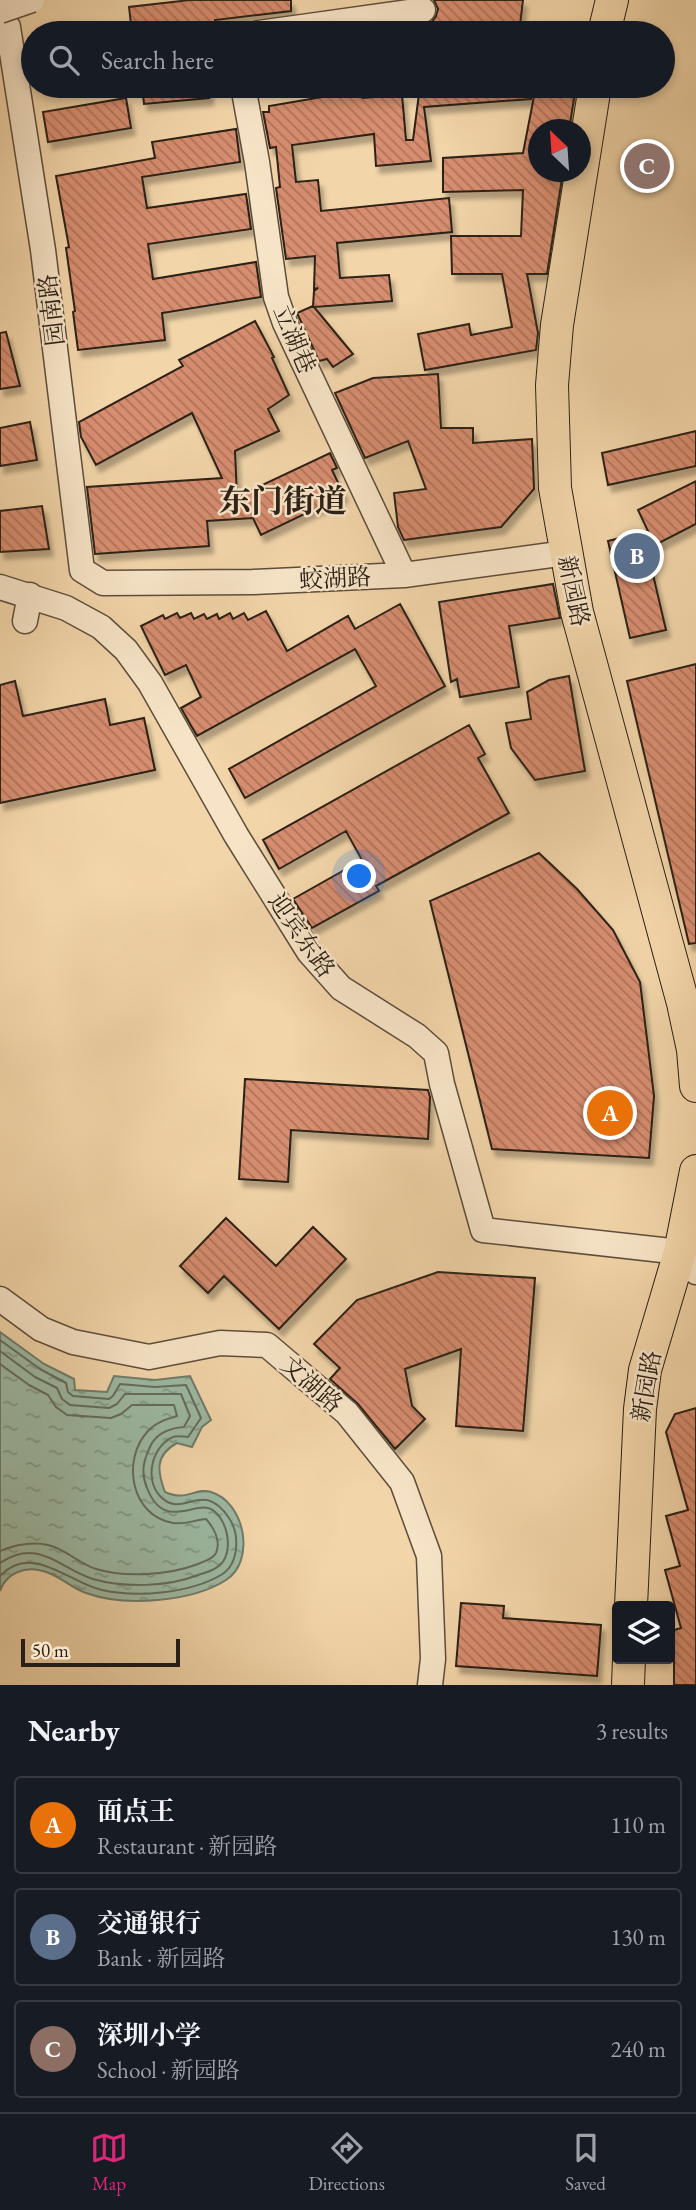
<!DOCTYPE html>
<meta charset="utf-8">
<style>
:root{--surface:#171b24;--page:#242831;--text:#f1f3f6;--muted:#9ea1a6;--line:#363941;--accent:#db2777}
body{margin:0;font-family:"EB Garamond","Noto Serif SC",serif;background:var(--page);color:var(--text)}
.controls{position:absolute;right:21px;bottom:21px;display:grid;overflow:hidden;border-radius:7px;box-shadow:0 4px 10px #0003}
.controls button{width:63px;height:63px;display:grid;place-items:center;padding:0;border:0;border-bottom:2px solid var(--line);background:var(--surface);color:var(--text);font:35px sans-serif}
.compass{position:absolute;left:528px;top:119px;width:63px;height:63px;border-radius:50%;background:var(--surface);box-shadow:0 4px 10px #0003;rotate:335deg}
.scale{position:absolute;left:21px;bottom:18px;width:159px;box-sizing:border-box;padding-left:7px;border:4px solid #2b2017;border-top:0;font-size:19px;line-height:24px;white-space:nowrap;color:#2b2017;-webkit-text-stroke:5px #f7e4c7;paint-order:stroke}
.you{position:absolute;left:360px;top:877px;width:24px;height:24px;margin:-18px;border:5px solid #fff;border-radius:50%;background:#1a73e8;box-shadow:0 0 0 10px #1a73e833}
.badge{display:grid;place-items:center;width:46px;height:46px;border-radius:50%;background:var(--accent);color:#fff;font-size:23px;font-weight:700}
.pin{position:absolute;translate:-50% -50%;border:4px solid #fff;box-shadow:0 2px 7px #0006}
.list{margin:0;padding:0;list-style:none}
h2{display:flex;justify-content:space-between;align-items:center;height:91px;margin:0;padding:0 28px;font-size:30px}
h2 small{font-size:23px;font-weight:400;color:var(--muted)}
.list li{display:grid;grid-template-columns:46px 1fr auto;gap:21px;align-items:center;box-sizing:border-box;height:98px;margin:0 14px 14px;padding:0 14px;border:2px solid var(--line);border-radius:7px}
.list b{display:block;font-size:26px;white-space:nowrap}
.list p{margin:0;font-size:23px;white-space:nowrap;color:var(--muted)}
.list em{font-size:23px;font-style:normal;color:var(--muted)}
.icon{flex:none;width:38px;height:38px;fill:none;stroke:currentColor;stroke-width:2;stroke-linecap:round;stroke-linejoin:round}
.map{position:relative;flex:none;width:696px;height:1685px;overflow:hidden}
.search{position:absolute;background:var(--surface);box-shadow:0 4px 10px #0003;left:21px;right:21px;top:21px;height:77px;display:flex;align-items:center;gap:18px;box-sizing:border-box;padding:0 24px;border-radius:38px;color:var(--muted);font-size:26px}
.sheet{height:427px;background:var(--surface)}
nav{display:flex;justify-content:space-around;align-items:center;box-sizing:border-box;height:98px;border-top:2px solid var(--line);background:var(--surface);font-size:19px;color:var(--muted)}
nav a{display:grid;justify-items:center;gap:4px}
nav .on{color:var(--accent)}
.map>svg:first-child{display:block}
.water{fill:url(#water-ripples);stroke:#6f7c6b;stroke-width:2}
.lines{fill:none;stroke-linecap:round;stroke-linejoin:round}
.shore{stroke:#646c5d;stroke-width:2}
.building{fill:url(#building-back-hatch);stroke:#2b2017;stroke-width:2;filter:url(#shadow)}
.minor-casing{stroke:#5d4d3c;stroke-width:27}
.major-casing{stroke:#2b2017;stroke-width:34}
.minor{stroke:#f7e4c7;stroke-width:24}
.major{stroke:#f2d5a9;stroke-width:32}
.minor-bridge-casing{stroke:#5d4d3c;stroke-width:27;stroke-linecap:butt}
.minor-bridge{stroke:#f7e4c7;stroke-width:24}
.labels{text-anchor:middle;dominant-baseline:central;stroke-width:5;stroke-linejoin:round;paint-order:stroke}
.street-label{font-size:24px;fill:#2b2017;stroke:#f7e4c7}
.district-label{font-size:32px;font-weight:bold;fill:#2b2017;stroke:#f7e4c7}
</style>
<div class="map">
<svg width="696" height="1685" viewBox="0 0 696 1685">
<defs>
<pattern id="water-ripples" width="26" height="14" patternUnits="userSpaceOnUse" patternTransform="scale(1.75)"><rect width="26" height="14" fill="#9cb9a3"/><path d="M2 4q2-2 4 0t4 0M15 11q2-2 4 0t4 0" fill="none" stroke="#7f9684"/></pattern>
<pattern id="building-back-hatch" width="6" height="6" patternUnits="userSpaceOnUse" patternTransform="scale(1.75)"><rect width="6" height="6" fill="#d78d6f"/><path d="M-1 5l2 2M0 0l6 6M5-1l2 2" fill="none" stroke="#af735a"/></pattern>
<filter id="shadow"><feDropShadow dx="4" dy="7" stdDeviation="2" flood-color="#0004"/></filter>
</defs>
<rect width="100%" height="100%" fill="#f2d5a9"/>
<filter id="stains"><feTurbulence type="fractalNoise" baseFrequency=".00286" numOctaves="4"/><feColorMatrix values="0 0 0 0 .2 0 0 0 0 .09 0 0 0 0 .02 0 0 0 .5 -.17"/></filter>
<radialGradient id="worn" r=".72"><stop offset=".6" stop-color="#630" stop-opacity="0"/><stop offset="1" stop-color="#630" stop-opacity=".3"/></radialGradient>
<!-- water -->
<path class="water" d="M0,1332l44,32 30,15 1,11 32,2 7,-16 41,4 35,-4 21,44 -9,7 -10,20 -15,-4c-22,12 -20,28 -12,49 22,10 30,-5 46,0 34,10 45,69 15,88 -34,22 -102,27 -140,13 -15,-5 -27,-18 -43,-22 -18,-5 -37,2 -43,20z"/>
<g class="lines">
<!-- shore -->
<path class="shore" d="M0,1340l40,29 26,14 2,9 5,4 36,3 4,-3 7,-12 35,3 31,-2 15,33 -13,19c-5,0 -10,-2 -15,0 -21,9 -29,42 -13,59 23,25 42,-19 69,22 6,9 8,20 7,30 -1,12 -5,21 -15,27 -31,18 -83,23 -119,15 -33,-7 -70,-48 -102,-14
M0,1351l35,26 22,11 5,11 8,6 39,3 8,-4 8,-10h56l9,22 -6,11c-13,1 -25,5 -32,16 -8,15 -12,29 -5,45 18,46 50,9 67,23 13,11 18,34 10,49 -5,9 -17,12 -26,15 -30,12 -74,13 -105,4 -33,-10 -54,-42 -93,-16
M0,1364l29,21 19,10 8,12 11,8 44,3 10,-4 11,-9h42l3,11c-10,3 -21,6 -29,15 -27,29 -17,85 25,92 11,2 22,-3 33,-4 8,9 15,22 10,34 -4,7 -12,8 -18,11 -29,11 -72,14 -102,5 -17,-5 -30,-20 -48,-24 -17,-4 -33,0 -48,6"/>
</g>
<!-- building -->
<path class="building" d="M190,0h101v11l-76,9 2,13h-85l-3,-26z
M434,0h89l-4,33 -87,-11 4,-6 2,-7z
M142,86h67v12l-65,6z
M420,86h111v13l-107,8 7,54 -55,5 -2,-32 -82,11 4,37 22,-2 3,31 128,-13 3,34 -115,11 3,35 49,-3 3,26 -78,6 39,47 -20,13 -6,-8 -8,2 -22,-48 16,-7 1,-15 4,-3 -4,1 1,-33 -29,3 -10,-71 4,-1 -4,-40 -6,1 -7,-36h6v-6l65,-11 29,-1v4l39,-3 4,45h7z
M536,86h40l-7,44h-31v42h25l-16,102h-20l11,59 -2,17 -111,20 -7,-36 51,-10 2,11 41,-8 -10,-53h-50l-1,-38h70l2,-46 -80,2v-34l80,-5z
M126,98l5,30 -83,14 -5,-30z
M236,129l4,33 -98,15 5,31 99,-14 5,35 -103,15 5,35 103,-17 5,35 -99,16 3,27 -87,10 -5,-38 2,-1 -9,-63 3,-1 -13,-71 99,-18 -3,-16z
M255,321l19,36 -2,1 17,37 -21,14 11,22 -44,20 2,46 93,-44 7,15 -5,2 12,25 -83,40 -8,-17 -46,3 2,25 -114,8 -8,-67 135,-9 -30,-65 -96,52 -15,-28 -2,-15 104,-56 -4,-6z
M6,332l14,54 -20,3v-56z
M438,374l3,54h32v15l59,-4 2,50 -33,38 -97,13 -6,-13 -4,-34 32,-4 -18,-48 -43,17 -30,-65 38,-15z
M30,422l7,38 -37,6v-38z
M696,431v35l-88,19 -6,-32z
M696,481v43l-49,25 19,81 -36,8 -22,-97 40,-10 -10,-21z
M42,506l7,43 -49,3v-41z
M553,584l7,34 -51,8 10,61 -59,10 -3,-18 -6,3 -12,-80z
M400,604l45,82 -200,112 -16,-29 147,-83 -21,-37 -158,87 -16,-28 20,-11 -15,-32 -21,10 -24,-49 22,-11 2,4 12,-6 3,5 11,-5 3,6 10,-5 3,5 10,-5 2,5 11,-6 3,6 11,-6 4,7 18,-9 21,40 61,-35 7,13z
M696,664v279l-7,1 -62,-263z
M569,676l16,95 -50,9 -24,-32 -5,-25 25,-4 -4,-27 22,-12z
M15,681l8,35 82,-17 5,26 34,-7 11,52 -155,33v-118z
M469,725l16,29 -7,4 31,55 -133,73 3,5 -67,37 -19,-29 69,-39 -16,-29 -67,38 -16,-29z
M539,853l38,36 36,41 27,52 14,114 -5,62 -157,-9 -62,-248z
M245,1079l183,11 2,7 -2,42 -137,-9 -3,52 -49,-3z
M226,1218l50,48 37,-39 33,32 -67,70 -55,-53 -16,17 -28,-27z
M438,1272l97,6 -12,153 -67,-5 5,-77 -56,20 7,37 13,13 -30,30 -37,-45 -28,-25 10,-11 -26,-24 43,-44z
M696,1408v277h-22v-55l7,-2 -16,-58 15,-4 -14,-50 22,-6 -22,-78 9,-18z
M461,1603l43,3 -1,12 98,7 -4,51 -141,-10z"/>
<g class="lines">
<defs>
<path id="minor" d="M8,27l35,223 39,320 21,13 150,-1 151,-7 162,-22
M259,33l164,-23
M243,86l14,76 19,135 9,26 119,252
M0,587l66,21 35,19 25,23 24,33 86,152 73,117 32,36 76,48 19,17 6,31 41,146 197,22 16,20
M25,621l5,-26
M0,1299l41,30 32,13 76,15 71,-14 47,2 80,68 55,69 27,74 4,103 -3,26"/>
<path id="major" d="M604,33l8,-33
M595,86l-38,239 -5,60 3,103 22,124 106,391 10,47 3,36
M631,1606l9,-197 5,-39 35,-118 16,-81
M628,1685l1,-26"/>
</defs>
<!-- minor casing -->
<use href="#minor" class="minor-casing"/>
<!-- major casing -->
<use href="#major" class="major-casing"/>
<!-- minor -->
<use href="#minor" class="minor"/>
<!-- major -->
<use href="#major" class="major"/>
<defs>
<path id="minor-bridge" d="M0,11l32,-11"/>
</defs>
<!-- minor-bridge casing -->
<use href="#minor-bridge" class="minor-bridge-casing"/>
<!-- minor-bridge -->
<use href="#minor-bridge" class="minor-bridge"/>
</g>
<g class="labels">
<!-- street labels -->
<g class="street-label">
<text transform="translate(51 310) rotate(-97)">园南路</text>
<text transform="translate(295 339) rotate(67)">立湖巷</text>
<text transform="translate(335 578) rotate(-3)">蛟湖路</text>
<text transform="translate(574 591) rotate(78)">新园路</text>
<text transform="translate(302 935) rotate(55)">迎宾东路</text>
<text transform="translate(312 1384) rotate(41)">文湖路</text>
<text transform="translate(646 1386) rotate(-80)">新园路</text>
</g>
<!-- district labels -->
<g class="district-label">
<text x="283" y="501">东门街道</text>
</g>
</g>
<rect width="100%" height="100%" filter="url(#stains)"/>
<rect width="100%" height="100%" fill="url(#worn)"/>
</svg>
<div class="controls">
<button><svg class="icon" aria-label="layers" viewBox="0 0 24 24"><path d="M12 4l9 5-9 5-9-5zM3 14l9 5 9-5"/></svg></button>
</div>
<svg class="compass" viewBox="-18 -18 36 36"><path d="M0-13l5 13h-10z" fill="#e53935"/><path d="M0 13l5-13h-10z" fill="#9ea1a6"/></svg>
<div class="scale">50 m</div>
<div class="you"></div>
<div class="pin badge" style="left:610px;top:1113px;background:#e8710a">A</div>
<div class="pin badge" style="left:637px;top:556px;background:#5c6f8a">B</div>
<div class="pin badge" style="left:647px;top:166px;background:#8d6e63">C</div>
<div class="search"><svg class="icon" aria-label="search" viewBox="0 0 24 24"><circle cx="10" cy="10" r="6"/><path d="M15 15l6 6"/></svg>Search here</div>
</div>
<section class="sheet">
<h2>Nearby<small>3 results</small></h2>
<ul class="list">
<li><span class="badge" style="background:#e8710a">A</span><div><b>面点王</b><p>Restaurant · 新园路</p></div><em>110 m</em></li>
<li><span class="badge" style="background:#5c6f8a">B</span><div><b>交通银行</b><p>Bank · 新园路</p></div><em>130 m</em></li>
<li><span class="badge" style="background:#8d6e63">C</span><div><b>深圳小学</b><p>School · 新园路</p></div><em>240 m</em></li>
</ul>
</section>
<nav>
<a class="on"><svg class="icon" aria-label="map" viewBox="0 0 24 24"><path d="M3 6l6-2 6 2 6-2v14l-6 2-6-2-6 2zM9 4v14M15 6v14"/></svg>Map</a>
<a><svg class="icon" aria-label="directions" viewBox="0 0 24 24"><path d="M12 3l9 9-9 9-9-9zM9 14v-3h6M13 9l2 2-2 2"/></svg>Directions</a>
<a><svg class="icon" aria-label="saved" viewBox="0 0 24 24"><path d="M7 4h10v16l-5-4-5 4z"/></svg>Saved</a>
</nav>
